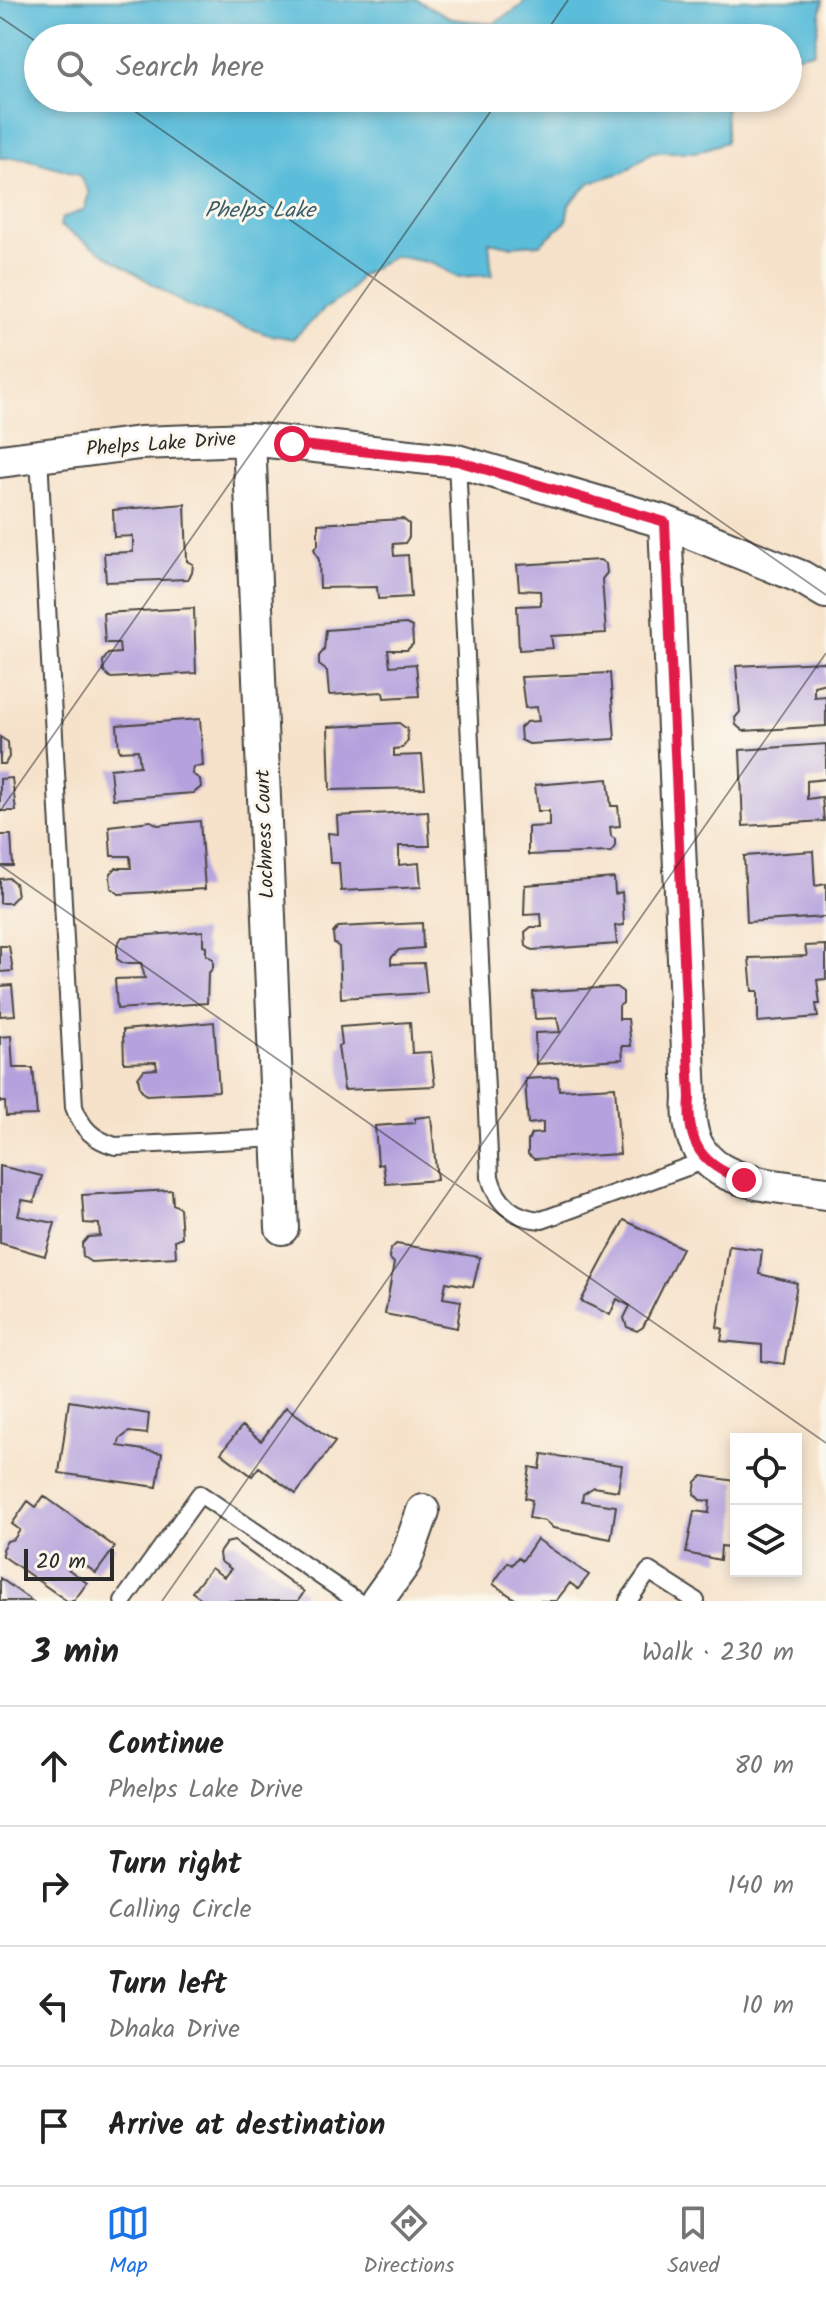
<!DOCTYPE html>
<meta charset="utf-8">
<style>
:root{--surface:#fff;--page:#f2f2f2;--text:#222;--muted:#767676;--line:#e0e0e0;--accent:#1a73e8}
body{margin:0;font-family:Kalam,sans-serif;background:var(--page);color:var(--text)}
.controls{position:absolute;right:24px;bottom:24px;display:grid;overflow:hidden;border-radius:0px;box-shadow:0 4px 12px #0003}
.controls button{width:72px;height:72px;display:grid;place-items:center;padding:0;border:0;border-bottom:2px solid var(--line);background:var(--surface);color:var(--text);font:40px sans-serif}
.scale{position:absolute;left:24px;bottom:20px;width:90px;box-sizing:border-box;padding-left:8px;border:4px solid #2b2b2b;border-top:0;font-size:22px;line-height:28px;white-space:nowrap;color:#2b2b2b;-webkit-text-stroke:6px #fbf7ec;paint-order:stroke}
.stop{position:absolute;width:24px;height:24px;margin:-18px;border:6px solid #e11d48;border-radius:50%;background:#fff}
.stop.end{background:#e11d48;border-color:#fff;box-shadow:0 2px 8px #0008}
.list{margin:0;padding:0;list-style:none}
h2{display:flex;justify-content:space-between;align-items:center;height:104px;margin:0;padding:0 32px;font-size:34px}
h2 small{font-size:26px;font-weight:400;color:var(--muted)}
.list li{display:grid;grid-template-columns:52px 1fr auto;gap:24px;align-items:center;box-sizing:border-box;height:120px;padding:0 32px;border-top:2px solid var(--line)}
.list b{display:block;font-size:30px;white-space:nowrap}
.list p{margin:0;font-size:26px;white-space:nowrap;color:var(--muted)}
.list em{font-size:26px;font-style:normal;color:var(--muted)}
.icon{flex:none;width:44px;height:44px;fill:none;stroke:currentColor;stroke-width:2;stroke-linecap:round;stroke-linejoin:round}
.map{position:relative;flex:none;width:826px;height:1601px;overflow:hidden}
.search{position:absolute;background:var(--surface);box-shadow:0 4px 12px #0003;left:24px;right:24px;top:24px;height:88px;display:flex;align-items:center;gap:20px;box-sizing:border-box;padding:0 28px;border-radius:44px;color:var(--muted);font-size:30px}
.sheet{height:584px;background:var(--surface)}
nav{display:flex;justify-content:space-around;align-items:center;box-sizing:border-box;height:112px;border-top:2px solid var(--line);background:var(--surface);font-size:22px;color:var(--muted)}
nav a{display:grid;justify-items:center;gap:4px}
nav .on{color:var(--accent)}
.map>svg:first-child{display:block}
.water{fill:#5cbdda;stroke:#447482;stroke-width:2}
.building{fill:#b4a1dd}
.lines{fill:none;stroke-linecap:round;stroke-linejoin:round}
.service-casing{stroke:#494643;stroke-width:20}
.minor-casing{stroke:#494643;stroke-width:36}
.service{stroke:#fff;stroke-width:16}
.minor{stroke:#fff;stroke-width:32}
.route{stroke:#e11d48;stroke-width:10}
.ticks{fill:none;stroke:#2b2b2b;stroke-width:2;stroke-opacity:0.45}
.labels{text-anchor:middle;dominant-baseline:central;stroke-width:6;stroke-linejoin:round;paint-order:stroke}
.street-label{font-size:20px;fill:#2b2b2b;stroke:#fbf7ec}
.water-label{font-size:22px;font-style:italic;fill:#3c5e68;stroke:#fbf7ec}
</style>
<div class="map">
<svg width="826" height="1601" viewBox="0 0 826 1601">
<rect width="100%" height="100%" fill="#fbf7ec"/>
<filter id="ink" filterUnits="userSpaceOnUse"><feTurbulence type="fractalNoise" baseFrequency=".0125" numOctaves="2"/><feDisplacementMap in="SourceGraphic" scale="16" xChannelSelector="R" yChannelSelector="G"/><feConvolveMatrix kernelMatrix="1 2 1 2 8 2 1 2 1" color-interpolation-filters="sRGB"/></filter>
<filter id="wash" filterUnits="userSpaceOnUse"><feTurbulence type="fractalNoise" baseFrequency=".006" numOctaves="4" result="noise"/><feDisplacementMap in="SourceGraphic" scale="32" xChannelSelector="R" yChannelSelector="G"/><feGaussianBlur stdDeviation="1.8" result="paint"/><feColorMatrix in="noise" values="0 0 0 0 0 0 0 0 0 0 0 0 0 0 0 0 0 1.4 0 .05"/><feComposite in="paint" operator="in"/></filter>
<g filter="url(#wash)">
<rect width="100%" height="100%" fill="#f6e2ca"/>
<!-- water -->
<path class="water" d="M0,0h417l36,19 40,5 28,-18 4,-6h298l-9,52 -26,5v-19h-750v60h689c-3,15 0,29 -1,44l-30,10h-44l-28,20 -33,10 -22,22 -3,18 -26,22 -31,2 -20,-4 3,33 -35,2 -24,-14 -39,-7 -34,20 -13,18 -24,16 -30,29 -27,-5 -78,-28 -128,-80 2,-8 22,-8 5,-17 -10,-19 -55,-16h-24z"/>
<g id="blocks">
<!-- building -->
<path class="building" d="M185,504l2,57 6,3 -1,9 -4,6 -82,3 -2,-29 29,-1v-16l-19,1 -1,-27z
M403,519l6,5v13l-4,6 -12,1 1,12 14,-1 3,42 -33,2 -1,-12 -57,1 -1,-28 -5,-11 4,-4v-21z
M600,560l6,4 1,9 -5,6 4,54 -55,3 2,12 -34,2 -2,-44 24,-1 -1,-14 -21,-1 -2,-25z
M194,608l2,65 -85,5 -7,-6 -1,-11 5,-7 12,-1 -1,-10h-14l-2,-30z
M406,624l6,3 1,17 -6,6h-19l2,16 26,-2 3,32 -35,2 -1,-6 -54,3 -2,-24 -8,-6v-9l5,-6 2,-20z
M823,662l3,2v19l-12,3v11l12,-1v30l-83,5 -7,-6 -1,-7 5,-6 -4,-46z
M610,673l5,66 -86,5 -8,-4 -1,-12 6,-6 13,-1 -2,-14 -12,1 -4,-31z
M200,719l3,47 -10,1 -1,7 8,5 1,8 -7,6 -81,6 -3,-30 30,-3 -2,-16 -19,1 -2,-26z
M399,723l8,6 1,12 -6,7 -8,1v7l28,-1 3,33 -95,2 -2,-63z
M0,737l8,5 1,15 -4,7h-5z
M826,744v35l-19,2v18l15,-2 2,24 -81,5 -3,-76z
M12,778l4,33h-16v-32z
M608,779l3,27h7l2,20 -10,1 1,9 4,3v7l-4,6 -83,3v-28l21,-1v-15h-11l-3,-26z
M428,811l2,35h-31v19l20,-2 2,24 -80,4 -2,-28h-9l-2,-30 10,1 -1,-18z
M151,821l7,4 42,-4 5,68 -86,5 -8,-6 -1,-14 6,-6h15l-1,-12h-19l-2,-30z
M0,835h11l2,31h-13z
M813,851l2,35 11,-2v33l-79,5 -3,-66z
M9,878l6,5 2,13 -7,7h-10v-24z
M614,878l1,16 7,-2 2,33 -9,1 2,18 -85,6 -6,-4 -1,-14 6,-5h11l-1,-13 -17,1 1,-30z
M422,923l1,25 -24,2 -8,8v6l33,-1 3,30 -86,5 -2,-51 -5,-4 -1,-10 5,-6z
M203,931v14l3,1v9l7,4v9l-5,6 -1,29 -90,6 -2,-30 30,-1 -4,-15h-18l-6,-4v-14l5,-8z
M826,945v34l-9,1 3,24h-4l2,13 -60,5v-31h-6l-3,-33 58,-2 -2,-10z
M0,946h9l4,25 -13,1z
M12,985l3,30 -15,1v-30z
M616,987l7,5v11l-4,3v13h9l3,27h-9l1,13 -87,5 -1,-31 25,-1 -3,-14 -22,1 -2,-27z
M214,1022l5,69 -73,4 -6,-7 -2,-10 6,-8 13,-1 -1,-7 -32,1 -1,-33z
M410,1022l2,31 19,-1 4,34 -91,4 -6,-44 4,-1 -2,-18z
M11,1036l2,32h20l4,47 -31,1 -1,-14h-5v-65z
M558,1077l1,13 56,-3 5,67 -86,5 -6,-5v-13l3,-7 12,-1v-11l-15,2 -3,-45z
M431,1116l6,64 -51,4 -3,-20 -5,1 -3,-39 40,-3v-5z
M0,1166l42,10 -8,26 -12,-2 -4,16 37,7 -10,33 -45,-13z
M172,1190l1,14 7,4 2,29 -7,3 1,17 -85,5 -8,-5 -1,-13 6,-7 12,-1 -1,-12 -15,-1 -2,-28z
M624,1220l58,28 -39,79 -6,4 -10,-4 -3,-9 6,-12 -13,-7 -7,16 -29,-14z
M396,1244l84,13 -7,30 -27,-5 -3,16 18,3 -4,27 -72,-14 9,-51 -5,-5 1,-8z
M729,1246l33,4 -3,24 38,9 -13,81 -22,-3v-16l-41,-4 2,-12 -6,-2z
M69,1401l80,13 -2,20 -18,-2 -9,7 -2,7 44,7 -5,34 -98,-14z
M286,1407l49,35 -39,52 -37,-27 -7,9 -31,-23 21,-27 19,15z
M542,1454l80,11 -4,26 -24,-4 -11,7 -1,7 34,5 -5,33 -58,-11 -8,-7 -16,-3 3,-18 -7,-2 5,-31 10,2z
M702,1476l34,5v67l-15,-2 -1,14 -34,-7 8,-42 15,2 1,-12 -10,-1 -6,-6 2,-12z
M44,1496l71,51 -19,26 -21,-15 -7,11 19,14 -13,18h-7l-64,-45 -1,-7 5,-8 7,-2 6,-9 -8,-6 16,-23 8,6z
M537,1539l52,36 -11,14 -8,-6 -14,18h-38l-25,-17 15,-22 4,3 6,-8 4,4z
M234,1541l70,51 -6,9h-93l-13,-9 19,-24 13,9 7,-8 -11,-8 -1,-8 7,-10z
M0,1578l32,23h-32z"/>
</g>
</g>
<g filter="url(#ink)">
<use href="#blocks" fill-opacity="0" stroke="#494643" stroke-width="2"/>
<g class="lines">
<defs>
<path id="service" d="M39,456l35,651c8,22 19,32 41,39l164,-8
M457,461l33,716c7,27 24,41 52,43l164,-60
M123,1601l77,-107 157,107
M628,1601l21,-30 47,30"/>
<path id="minor" d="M249,439l33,789
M0,461l140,-18 109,-4 208,22 208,61 136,55 25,15
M665,522l25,576c-8,88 71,85 136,95
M377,1601l28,-39 18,-51"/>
</defs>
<!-- service casing -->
<use href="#service" class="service-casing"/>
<!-- minor casing -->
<use href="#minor" class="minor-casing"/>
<!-- service -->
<use href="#service" class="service"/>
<!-- minor -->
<use href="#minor" class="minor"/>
</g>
</g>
<g class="lines" filter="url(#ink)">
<!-- route -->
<path class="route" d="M292,444l165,17 208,61 25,576c-4,45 12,68 54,82"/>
</g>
<!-- ticks -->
<path class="ticks" d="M0,17l38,26M542,38l26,-38M116,98l710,497M0,811l500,-713M0,865l826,578M162,1601l664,-948"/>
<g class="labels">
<!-- street labels -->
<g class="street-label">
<text transform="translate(161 445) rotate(-4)">Phelps Lake Drive</text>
<text transform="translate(266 834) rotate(-92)">Lochness Court</text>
</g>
<!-- water labels -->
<g class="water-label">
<text x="260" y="211">Phelps Lake</text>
</g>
</g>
</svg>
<div class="controls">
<button><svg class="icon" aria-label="locate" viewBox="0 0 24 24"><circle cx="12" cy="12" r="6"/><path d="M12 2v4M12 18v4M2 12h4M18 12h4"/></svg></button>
<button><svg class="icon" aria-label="layers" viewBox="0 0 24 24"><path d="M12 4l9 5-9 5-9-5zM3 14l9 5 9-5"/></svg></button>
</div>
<div class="scale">20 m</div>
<div class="stop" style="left:292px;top:444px"></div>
<div class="stop end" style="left:744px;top:1180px"></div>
<div class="search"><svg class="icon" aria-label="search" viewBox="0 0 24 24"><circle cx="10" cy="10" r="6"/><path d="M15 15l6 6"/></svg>Search here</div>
</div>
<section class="sheet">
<h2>3 min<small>Walk · 230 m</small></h2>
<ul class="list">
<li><svg class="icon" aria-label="ahead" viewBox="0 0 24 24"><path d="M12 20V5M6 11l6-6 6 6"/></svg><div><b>Continue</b><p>Phelps Lake Drive</p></div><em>80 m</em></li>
<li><svg class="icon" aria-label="right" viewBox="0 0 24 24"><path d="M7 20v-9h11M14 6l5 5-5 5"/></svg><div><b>Turn right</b><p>Calling Circle</p></div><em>140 m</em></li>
<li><svg class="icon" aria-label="left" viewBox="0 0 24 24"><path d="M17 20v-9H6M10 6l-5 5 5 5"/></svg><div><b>Turn left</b><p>Dhaka Drive</p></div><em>10 m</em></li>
<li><svg class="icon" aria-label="arrive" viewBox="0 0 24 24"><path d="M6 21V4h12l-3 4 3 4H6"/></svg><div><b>Arrive at destination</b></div></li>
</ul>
</section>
<nav>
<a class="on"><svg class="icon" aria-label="map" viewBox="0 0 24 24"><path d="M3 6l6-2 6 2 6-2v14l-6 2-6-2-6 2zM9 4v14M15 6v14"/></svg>Map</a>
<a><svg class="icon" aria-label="directions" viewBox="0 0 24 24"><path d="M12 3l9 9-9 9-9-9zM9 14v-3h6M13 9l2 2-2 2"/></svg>Directions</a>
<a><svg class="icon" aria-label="saved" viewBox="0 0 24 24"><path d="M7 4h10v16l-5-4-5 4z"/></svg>Saved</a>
</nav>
